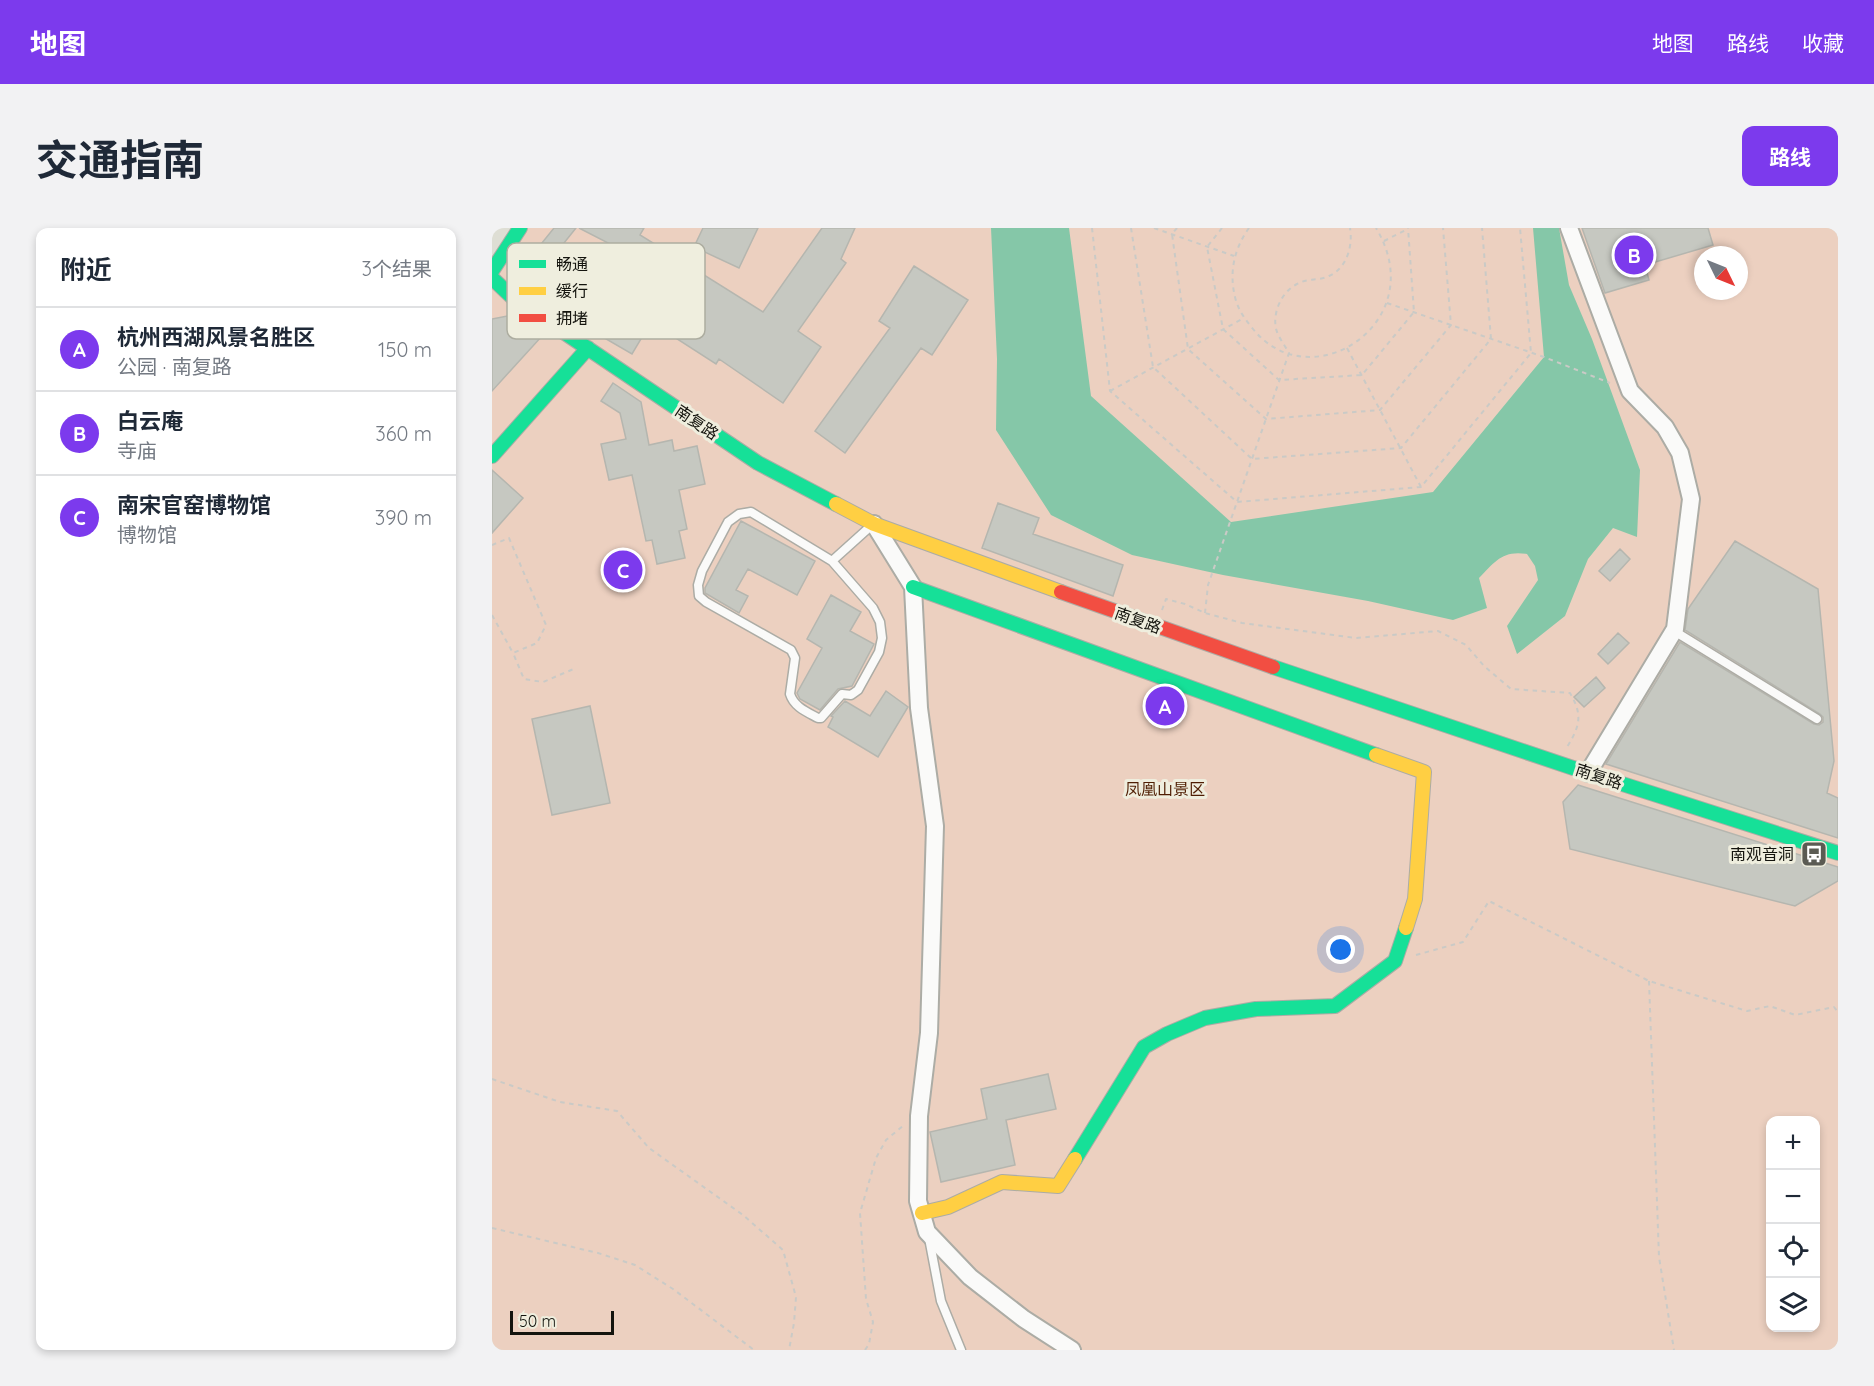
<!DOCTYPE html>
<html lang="zh">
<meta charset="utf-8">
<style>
:root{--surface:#fff;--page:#f2f2f3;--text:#1f2937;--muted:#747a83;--line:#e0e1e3;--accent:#7c3aed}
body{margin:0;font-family:Quicksand,"Noto Sans SC",sans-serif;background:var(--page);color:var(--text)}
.controls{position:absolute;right:18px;bottom:18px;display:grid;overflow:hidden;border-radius:12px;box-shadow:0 3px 9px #0003}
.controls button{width:54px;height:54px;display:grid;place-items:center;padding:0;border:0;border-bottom:2px solid var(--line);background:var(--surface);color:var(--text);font:30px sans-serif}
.compass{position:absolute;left:1202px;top:18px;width:54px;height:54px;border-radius:50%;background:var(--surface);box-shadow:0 3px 9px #0003;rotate:133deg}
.scale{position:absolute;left:18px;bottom:15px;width:104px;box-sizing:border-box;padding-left:6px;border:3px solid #14140e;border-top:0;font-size:16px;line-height:21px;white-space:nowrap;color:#14140e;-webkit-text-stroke:4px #efeede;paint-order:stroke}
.you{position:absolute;left:849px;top:722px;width:21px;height:21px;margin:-15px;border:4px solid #fff;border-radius:50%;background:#1a73e8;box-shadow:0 0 0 9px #1a73e833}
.badge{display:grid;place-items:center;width:39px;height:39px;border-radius:50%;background:var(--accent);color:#fff;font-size:20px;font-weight:700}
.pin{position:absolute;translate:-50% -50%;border:3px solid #fff;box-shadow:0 2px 6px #0006}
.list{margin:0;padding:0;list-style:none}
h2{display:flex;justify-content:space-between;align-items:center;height:78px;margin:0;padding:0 24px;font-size:26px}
h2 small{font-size:20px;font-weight:400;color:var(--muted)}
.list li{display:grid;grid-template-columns:39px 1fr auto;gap:18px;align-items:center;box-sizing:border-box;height:84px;padding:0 24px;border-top:2px solid var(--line)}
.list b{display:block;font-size:22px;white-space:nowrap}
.list p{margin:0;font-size:20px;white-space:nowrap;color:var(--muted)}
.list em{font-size:20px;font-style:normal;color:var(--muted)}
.icon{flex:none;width:33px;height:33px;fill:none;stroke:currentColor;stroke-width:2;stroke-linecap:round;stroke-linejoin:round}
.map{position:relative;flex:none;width:1346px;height:1122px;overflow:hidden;border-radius:12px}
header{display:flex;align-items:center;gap:36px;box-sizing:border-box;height:84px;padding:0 30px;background:var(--accent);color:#fff}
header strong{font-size:28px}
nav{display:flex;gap:33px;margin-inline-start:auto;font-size:21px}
.intro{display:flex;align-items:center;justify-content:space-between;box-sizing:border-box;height:144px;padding:0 36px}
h1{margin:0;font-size:42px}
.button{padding:15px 27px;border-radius:12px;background:var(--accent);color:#fff;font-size:21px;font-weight:700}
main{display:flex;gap:36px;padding:0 36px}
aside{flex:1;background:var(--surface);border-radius:12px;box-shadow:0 3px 9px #0003}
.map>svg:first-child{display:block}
.green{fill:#ecd0c0;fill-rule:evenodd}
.water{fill:#85c7a8}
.building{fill:#c6c8c1;stroke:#b5b6af;stroke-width:1.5}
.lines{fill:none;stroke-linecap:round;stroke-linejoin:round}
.lane-casing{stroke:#acaca5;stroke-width:11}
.street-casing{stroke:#acaca5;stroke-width:20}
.fast-casing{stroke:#acaca5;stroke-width:16}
.slow-casing{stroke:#acaca5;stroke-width:16}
.jam-casing{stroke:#acaca5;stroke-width:16}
.path{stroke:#cacac6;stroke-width:2;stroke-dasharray:4.5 4.5;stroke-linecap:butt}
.lane{stroke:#fafaf9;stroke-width:8}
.street{stroke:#fafaf9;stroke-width:16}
.fast{stroke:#16e098;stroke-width:14}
.slow{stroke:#ffcf43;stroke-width:14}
.jam{stroke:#f24e42;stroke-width:14}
.labels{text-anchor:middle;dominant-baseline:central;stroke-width:6;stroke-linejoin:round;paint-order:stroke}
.street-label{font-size:16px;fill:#14140e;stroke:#efeede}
.park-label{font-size:16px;fill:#4f1e03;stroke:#efeede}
.poi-label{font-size:16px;fill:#14140e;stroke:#efeede;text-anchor:end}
.key{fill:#efeede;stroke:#adada0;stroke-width:1.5}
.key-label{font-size:16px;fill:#14140e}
</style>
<header>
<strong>地图</strong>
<nav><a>地图</a><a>路线</a><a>收藏</a></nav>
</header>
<div class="intro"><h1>交通指南</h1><a class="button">路线</a></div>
<main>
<aside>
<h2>附近<small>3个结果</small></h2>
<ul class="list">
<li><span class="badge">A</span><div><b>杭州西湖风景名胜区</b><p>公园 · 南复路</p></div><em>150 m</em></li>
<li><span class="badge">B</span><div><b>白云庵</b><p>寺庙</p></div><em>360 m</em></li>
<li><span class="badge">C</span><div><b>南宋官窑博物馆</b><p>博物馆</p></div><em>390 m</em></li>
</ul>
</aside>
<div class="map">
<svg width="1346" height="1122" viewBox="0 0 1346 1122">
<rect width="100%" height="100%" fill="#deded4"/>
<!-- green -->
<path class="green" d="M22,0h1324v1122h-1346v-1091zM1211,27h36v36h-36zM1278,892h46v208h-46z"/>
<!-- water -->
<path class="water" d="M499,0h78l22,168 140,126 202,-30 111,-135 -11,-129h26l10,57 23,54 48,131 -3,67 -24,-9 -25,31 -23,57 -48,38 -10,-28 31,-46 -3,-14 -8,-12c-25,-4 -32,8 -48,24l8,30 -34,12 -85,-19 -145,-26 -91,-20 -81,-40 -55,-85 1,-71z"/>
<!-- building -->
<path class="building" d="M62,0h22l-16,20 25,20 6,-10 42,24 4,-8 38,22 18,-28 70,44 59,-84h33l-14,31 5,4 -48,68 23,16 -38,56 -64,-44 -3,5 -65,-42 -19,32 -31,-18 4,-6 -53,-29 -2,3 -29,-22 4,-18z
M87,0h65l-4,7 18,11 -9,18z
M211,0h55l-19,40 -45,-21z
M1090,0h126l5,17 -68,20 4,15 -44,13z
M422,38l54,34 -36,55 -11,-7 -76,105 -30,-22 75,-103 -11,-7z
M20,87l31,20 -51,56v-72z
M121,155l28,19 8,43 23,-5 2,11 23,-5 8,38 -26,6 8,39 -8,2 6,27 -28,6 -5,-24 -6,1 -14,-66 -23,5 -8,-36 25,-5 -6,-26 -19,-12z
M0,242l31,28 -31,35z
M506,275l41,15 -6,16 90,31 -10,31 -131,-48z
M249,293l74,40 -18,34 -49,-26 -12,21 12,6 -9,17 -34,-20v-5z
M1243,313l83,48 16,172 -7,32 11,5v40l-232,-74 74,-122 134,82 5,1 4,-3v-5l-3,-3 -135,-84 3,-21z
M1128,321l10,10 -20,22 -11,-10z
M339,367l30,17 -11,19 24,13 -22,42 -14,3 -18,21 -20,-11 -3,-6 25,-45 -15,-9z
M1126,405l11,10 -21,21 -10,-10z
M1104,449l9,11 -21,19 -10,-10z
M394,463l22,16 -30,50 -50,-30 5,-10 -2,-1 14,-15 25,15z
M98,478l20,97 -58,12 -20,-96z
M1086,557l260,82v14l-43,25 -225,-57 -7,-47z
M556,846l8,35 -50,11 9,45 -74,17 -11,-50 57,-13 -6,-30z"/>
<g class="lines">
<defs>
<path id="lane" d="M259,284l81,49 41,47 7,14 2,16 -3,14 -21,38 -7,5 -9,-1 -21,24h-3c-11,-6 -24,-11 -28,-24l5,-36 -4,-8 -85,-48 -7,-6 -1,-11 4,-14 26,-49 11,-8z
M340,333l40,-36
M1183,401l4,5 138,85
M437,1010l12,63 20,49"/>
<path id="street" d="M1077,0l61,163 35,36 15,26 11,46 -16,130 -87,144
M382,296l39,63 6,121 16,118 -6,207 -10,83 -1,85 9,31 43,45 54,42 48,31"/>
<path id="fast" d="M0,43l28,-43
M0,50l21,20 245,165 78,41
M0,228l96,-108
M421,359l463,168
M781,439l315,106 250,80
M583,931l69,-112 23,-13 38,-16 51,-9 79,-3 60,-45 11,-33"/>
<path id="slow" d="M344,276l38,20 187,68
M884,527l48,17 -9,127 -9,29
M430,985l26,-6 54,-25 56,4 17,-27"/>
<path id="jam" d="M569,364l212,75"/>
</defs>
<!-- lane casing -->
<use href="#lane" class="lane-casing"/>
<!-- street casing -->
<use href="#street" class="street-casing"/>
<!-- fast casing -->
<use href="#fast" class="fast-casing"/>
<!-- slow casing -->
<use href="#slow" class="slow-casing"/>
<!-- jam casing -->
<use href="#jam" class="jam-casing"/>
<!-- path -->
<path class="path" d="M600,0l18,163 127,111 184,-15 110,-134 -11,-125
M639,0l22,139 99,92 149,-11 90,-109 -9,-111
M662,0l80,28
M685,0l-5,6 16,115 78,70 114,-9 71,-85 -8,-97
M730,0l-15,19 16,82 56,51 83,-5 52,-63 -6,-84
M757,0c-15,21 -20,44 -14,69 3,13 10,22 18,32 58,72 180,-7 123,-101
M892,13l24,-12
M895,75l157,54 66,26
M855,120l74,139
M618,163l134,-73
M0,317l17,-7 37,87 -9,18 -24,10 11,26 19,3 33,-14
M670,382l4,-11 19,5 20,9 37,10 114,15 82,-7 28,14 18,21 27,23 59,4c13,22 10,33 -3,54
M713,385l3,-28 81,-232c-4,-7 -9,-14 -12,-21 -6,-17 4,-40 20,-48 10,-6 22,-3 32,-8 18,-8 24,-30 21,-48
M0,387l21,38
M924,727l47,-13 26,-41 160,80 98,30 23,-5 25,9 39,-8 4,5
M1157,753l10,276 15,93
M0,851l68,23 57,9 32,37 94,67 40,35 13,47 -2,26 -5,27
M0,1000l106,25 37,12 38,24 81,61
M373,1122l4,-6 4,-22 -7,-23 -6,-86 16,-55 10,-18 18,-15"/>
<!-- lane -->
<use href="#lane" class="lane"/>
<!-- street -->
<use href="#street" class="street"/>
<!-- fast -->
<use href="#fast" class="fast"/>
<!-- slow -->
<use href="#slow" class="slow"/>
<!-- jam -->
<use href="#jam" class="jam"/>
</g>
<!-- icons -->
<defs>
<symbol id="bus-square" viewBox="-11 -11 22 22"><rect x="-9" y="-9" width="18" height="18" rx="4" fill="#5b5b53" stroke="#efeede"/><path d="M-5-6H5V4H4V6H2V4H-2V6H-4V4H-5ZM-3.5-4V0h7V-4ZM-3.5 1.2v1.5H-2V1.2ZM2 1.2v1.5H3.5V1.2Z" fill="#fff"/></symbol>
</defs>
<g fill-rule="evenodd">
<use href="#bus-square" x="1307" y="611" width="30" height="30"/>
</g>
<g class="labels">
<!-- street labels -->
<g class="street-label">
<text transform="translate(205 194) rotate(34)">南复路</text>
<text transform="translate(646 392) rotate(20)">南复路</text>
<text transform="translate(1107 548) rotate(18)">南复路</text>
</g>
<!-- park labels -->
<g class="park-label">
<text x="673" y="561">凤凰山景区</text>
</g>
<!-- poi labels -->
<g class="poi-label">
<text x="1302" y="626">南观音洞</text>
</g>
</g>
<!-- legend -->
<rect x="15" y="15" width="198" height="96" rx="9" class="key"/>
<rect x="27" y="32" width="27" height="8" fill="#16e098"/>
<rect x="27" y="59" width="27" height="8" fill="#ffcf43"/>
<rect x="27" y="86" width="27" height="8" fill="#f24e42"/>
<g class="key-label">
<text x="64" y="42">畅通</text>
<text x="64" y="69">缓行</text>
<text x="64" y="96">拥堵</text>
</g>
</svg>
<div class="controls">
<button>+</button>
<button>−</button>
<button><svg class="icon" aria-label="locate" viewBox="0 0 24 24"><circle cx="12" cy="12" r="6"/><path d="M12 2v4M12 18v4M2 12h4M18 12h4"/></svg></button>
<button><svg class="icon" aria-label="layers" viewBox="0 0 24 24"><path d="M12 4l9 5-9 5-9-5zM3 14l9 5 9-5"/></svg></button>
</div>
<svg class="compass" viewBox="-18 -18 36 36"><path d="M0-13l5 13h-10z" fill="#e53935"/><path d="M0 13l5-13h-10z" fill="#747a83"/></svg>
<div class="scale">50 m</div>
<div class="you"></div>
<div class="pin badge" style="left:673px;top:478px">A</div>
<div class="pin badge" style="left:1142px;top:27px">B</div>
<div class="pin badge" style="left:131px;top:342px">C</div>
</div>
</main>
